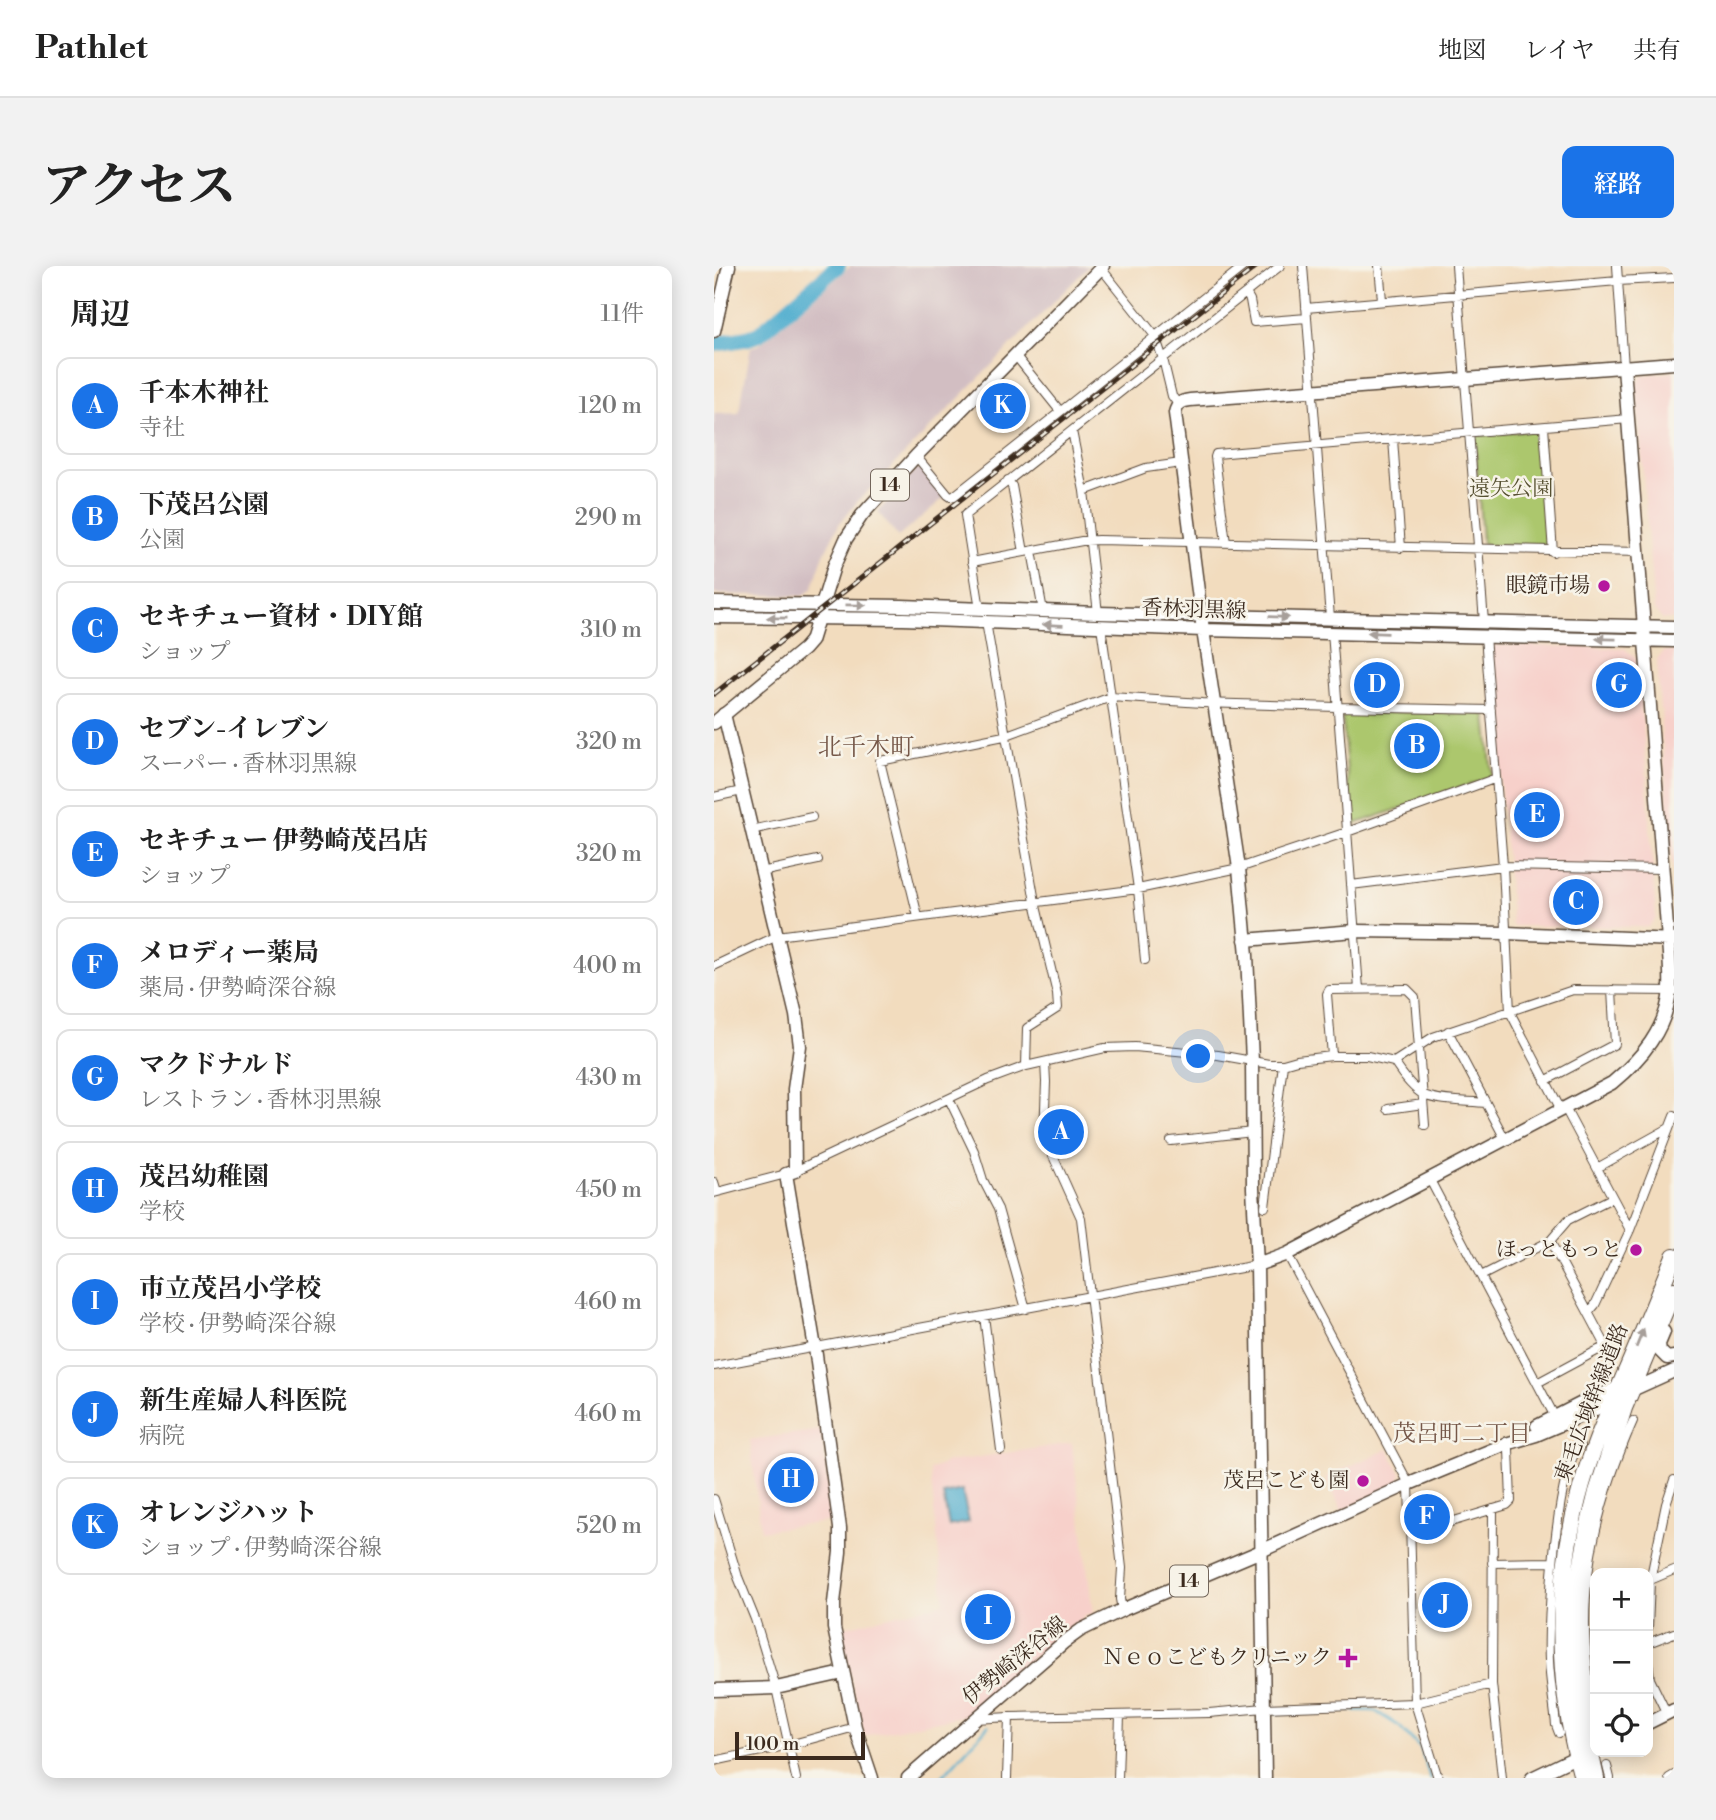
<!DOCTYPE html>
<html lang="ja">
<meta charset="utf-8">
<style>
:root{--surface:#fff;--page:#f2f2f2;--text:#222;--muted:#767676;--line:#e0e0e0;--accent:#1a73e8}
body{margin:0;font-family:"Libre Bodoni","Noto Serif JP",serif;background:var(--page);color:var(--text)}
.controls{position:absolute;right:21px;bottom:21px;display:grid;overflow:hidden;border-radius:14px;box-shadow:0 4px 18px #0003}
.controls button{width:63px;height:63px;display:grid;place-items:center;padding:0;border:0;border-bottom:2px solid var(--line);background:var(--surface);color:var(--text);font:35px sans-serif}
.scale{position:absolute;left:21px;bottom:18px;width:130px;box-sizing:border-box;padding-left:7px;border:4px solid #3b2a1e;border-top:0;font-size:19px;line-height:24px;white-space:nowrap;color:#3b2a1e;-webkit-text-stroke:5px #f7f3e8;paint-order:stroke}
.you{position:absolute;left:485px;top:791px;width:24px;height:24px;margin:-18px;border:5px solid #fff;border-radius:50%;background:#1a73e8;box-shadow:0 0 0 10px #1a73e833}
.badge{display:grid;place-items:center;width:46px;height:46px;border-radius:50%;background:var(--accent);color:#fff;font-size:23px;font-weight:700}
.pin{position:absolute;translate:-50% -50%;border:4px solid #fff;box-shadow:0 2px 7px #0006}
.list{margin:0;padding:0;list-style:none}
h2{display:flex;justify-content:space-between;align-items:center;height:91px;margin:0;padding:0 28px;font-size:30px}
h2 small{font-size:23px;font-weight:400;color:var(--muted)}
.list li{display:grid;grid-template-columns:46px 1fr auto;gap:21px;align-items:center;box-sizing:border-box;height:98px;margin:0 14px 14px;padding:0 14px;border:2px solid var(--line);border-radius:14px}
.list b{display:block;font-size:26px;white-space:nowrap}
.list p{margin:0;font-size:23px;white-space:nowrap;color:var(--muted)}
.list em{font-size:23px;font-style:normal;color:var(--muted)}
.icon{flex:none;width:38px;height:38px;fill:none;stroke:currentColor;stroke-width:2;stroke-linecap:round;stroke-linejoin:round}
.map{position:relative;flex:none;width:960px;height:1512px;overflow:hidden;border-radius:14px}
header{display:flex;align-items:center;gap:42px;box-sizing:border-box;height:98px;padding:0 35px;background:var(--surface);border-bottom:2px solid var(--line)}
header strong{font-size:33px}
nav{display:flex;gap:38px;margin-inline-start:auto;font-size:24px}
.intro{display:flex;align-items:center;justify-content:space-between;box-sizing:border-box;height:168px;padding:0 42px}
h1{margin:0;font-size:49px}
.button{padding:18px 32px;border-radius:14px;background:var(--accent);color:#fff;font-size:24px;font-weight:700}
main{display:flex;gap:42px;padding:0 42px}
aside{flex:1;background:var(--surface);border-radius:14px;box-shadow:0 4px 18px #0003}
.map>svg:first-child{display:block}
.built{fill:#f7d0ca}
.industrial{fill:#d2bec2}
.green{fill:#acc76d;stroke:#747846;stroke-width:2}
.water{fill:#51aecf;stroke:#466c76;stroke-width:2}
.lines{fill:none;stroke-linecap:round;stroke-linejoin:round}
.stream{stroke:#51aecf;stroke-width:2.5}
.river{stroke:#51aecf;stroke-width:16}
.street-casing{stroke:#564536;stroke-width:10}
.secondary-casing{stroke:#564536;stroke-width:15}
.primary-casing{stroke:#564536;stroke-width:15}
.highway-casing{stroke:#564536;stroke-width:18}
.street{stroke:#fff;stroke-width:8}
.secondary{stroke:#fff;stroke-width:12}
.primary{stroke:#fff;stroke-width:12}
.highway{stroke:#fff;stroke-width:16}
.rail-casing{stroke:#3b2a1e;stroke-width:5}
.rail{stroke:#f7f3e8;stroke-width:2.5;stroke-dasharray:8;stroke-linecap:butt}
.oneway{fill:#a79f9a}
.poi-dot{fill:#b5179e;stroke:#f7f3e8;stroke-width:2.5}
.labels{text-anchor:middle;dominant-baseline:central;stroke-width:5;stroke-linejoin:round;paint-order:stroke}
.shield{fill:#f7f3e8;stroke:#73665b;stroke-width:2}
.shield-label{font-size:19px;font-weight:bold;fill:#3b2a1e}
.park-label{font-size:21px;fill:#575132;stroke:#f7f3e8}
.poi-label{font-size:21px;fill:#3b2a1e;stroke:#f7f3e8;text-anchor:end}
.street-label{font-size:21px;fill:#3b2a1e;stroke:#f7f3e8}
.neighbourhood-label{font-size:23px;fill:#765849;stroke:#f7f3e8}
.quarter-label{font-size:24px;fill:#765849;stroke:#f7f3e8}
</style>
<header>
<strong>Pathlet</strong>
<nav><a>地図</a><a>レイヤ</a><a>共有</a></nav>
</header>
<div class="intro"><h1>アクセス</h1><a class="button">経路</a></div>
<main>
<aside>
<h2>周辺<small>11件</small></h2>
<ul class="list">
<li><span class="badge">A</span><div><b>千本木神社</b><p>寺社</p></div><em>120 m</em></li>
<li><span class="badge">B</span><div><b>下茂呂公園</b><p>公園</p></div><em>290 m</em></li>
<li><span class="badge">C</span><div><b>セキチュー資材・DIY館</b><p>ショップ</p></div><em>310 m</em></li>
<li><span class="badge">D</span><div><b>セブン-イレブン</b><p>スーパー · 香林羽黒線</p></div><em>320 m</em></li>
<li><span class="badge">E</span><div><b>セキチュー 伊勢崎茂呂店</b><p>ショップ</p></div><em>320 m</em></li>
<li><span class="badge">F</span><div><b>メロディー薬局</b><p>薬局 · 伊勢崎深谷線</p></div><em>400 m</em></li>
<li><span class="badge">G</span><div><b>マクドナルド</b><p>レストラン · 香林羽黒線</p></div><em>430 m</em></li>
<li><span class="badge">H</span><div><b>茂呂幼稚園</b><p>学校</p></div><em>450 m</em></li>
<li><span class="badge">I</span><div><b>市立茂呂小学校</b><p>学校 · 伊勢崎深谷線</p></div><em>460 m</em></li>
<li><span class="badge">J</span><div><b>新生産婦人科医院</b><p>病院</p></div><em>460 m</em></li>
<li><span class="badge">K</span><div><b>オレンジハット</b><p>ショップ · 伊勢崎深谷線</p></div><em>520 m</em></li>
</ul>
</aside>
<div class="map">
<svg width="960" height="1512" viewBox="0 0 960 1512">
<rect width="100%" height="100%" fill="#f7f3e8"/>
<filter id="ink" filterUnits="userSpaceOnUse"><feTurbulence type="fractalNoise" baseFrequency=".0143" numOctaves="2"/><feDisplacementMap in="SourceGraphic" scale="14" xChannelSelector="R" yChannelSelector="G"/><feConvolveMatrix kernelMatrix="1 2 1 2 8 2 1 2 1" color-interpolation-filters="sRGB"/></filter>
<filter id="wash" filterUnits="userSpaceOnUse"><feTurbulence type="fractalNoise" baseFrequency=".00686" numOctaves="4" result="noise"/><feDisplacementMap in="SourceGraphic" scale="28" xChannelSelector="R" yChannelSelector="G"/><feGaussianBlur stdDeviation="1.57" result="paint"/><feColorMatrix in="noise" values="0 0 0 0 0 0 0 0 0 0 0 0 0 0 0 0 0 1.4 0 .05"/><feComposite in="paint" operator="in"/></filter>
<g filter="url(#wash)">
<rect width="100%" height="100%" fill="#f2dcbe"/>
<!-- built -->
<path class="built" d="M960,106v247h-12l-8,-9 -18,-225 7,-10z
M779,379l131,3 13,11 5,48 -2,3 3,11 13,197 -8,9 -133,-1 -3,-2 -23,-275z
M951,385h9v222l-2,-11 -11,-138 2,-13 -3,-2 -3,-50z
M107,1164l12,91 -72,10 -11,-91z
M358,1177l21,172h-6l-44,34 -75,66 -104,21 -24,-108 104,-25 -14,-133 18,-8z
M674,1183l13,25 -3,11 -56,26 -16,-34z"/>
<!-- industrial -->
<path class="industrial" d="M137,0h238l-231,235 -19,23 -15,30 -12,35 -9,7 -89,-2v-180l25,-1 12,-66 8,-2z
M208,201l23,30 -47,40 -20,-25 37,-42z"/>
<!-- green -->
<path class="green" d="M824,164l3,3 7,111 -3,2 -60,-1 -3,-4 -7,-103 3,-3z
M632,445l137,3 3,2 6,59 -3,3 -137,47 -10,-110z"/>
<!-- water -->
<path class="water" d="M248,1224l7,32 -20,4 -6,-32z"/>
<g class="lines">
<!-- stream -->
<path class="stream" d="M556,1447l79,-3 26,1 24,15 22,23 9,29
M227,1512l47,-52"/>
<!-- river -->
<path class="river" d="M0,78l34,-6 11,-4 79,-68"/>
</g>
</g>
<g filter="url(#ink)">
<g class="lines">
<defs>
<path id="street" d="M589,0l27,352
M665,0l3,34
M742,0l28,356
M903,0l7,101
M387,2l54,68 8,23 9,37 6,8
M532,27l4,7 4,22 53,-4
M592,42l312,-27 56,-3
M301,89l45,56
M830,161l9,125
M358,165l12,60 14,122
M679,173l8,109
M202,190l32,39 3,2 3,-1 290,-230
M294,214l4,6 12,66
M370,225l62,-23 35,-5
M512,277l-11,-86 1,-3 413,-35
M318,285l11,60
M258,296l110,-21 16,-1 541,12
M266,343l-15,-94 315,-249
M272,356l49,280 22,92 1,14 -31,20 -1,38
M387,360l37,263 7,71
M618,366l27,357
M771,370l18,230 7,146 51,98
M0,531l28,-6
M37,564l61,-13
M47,606l57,-12
M637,619l152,-19 159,3
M204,651l-38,-156 124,-25 107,-39 91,6 135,4 154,3
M0,700l63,-30 361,-47 101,-21 108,-36 144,-52 5,-1
M734,765l57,108
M618,790l-5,-62 2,-4 78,-1 8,8 10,128
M331,796l1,20 -2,54 37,82 41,350 -2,31 2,11
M680,796c7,11 18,26 30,33 15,7 45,6 62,8
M831,815l70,-37 -3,-54
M235,833l25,52 9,29 15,29 28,100
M851,842l65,122
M674,843l35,-5
M457,875l82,-9
M883,902l72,-40
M81,905l193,-91 38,-14 79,-18 30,-1 83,8 51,9h14l14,-4 35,-4h35l27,6 39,-25 140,-47 101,1
M716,914l125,237
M0,916l3,10
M0,927l72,-19
M551,941l18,-143
M573,988l122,230 6,219 23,75
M767,1010l69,-35 18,-21 44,-22
M875,1046l6,-7 35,-75 44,-114
M270,1050l17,134
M0,1100l543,-101
M823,1117l65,-35 2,-6 -54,-101
M0,1233l24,78 17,42 21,69 20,90
M779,1243l-1,175 10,94
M697,1268l96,-29 4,-4 -2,-52 -3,-5
M778,1297l61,-1
M934,1315l26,-11
M934,1362l2,-47 16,-77 8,-24
M934,1377l26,-10
M934,1395l2,18 17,35
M881,1452l-3,-9c-3,-28 -7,-57 -7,-86 0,-69 20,-139 48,-202
M262,1453l33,-2 200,-4 55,-5 151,-5 77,-19
M845,1467l-3,-8c-2,-21 -6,-43 -7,-64 -2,-38 6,-190 31,-215
M0,1495l75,-16 66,-18
M893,1500l3,12
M293,1512l2,-61
M404,1512l2,-63
M955,1512l5,-3"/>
<path id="secondary" d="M0,65l15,-65
M0,337l188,3 196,7 576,14
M0,351l189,2 300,11 471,11
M10,448l72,301 4,31 -6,43 1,82 -9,3 29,174 25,180v24l-6,51v25l21,99 17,51
M531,674l110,-9 152,2 167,7
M543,999l30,-11 325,-171c29,-24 55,-54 58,-94 1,-16 -1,-33 -2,-49l-44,-573
M950,1066l-5,12 1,7 7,7 7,-1
M918,1124l42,-19
M0,1424l62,-2 67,-15
M934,1457l26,-13
M551,1512l-8,-513 -4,-77 -1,-127 -5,-106 -8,-87 -36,-238 -28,-217c2,-9 6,-12 15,-13l484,-37
M818,1512l50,-24"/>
<path id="primary" d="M0,457l90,-74 7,-8 23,-75 12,-27 16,-24 54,-59 187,-190
M823,1160l45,-23 40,-17
M194,1512l155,-135 18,-13 41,-20 139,-59 148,-67 97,-40 30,-9 54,-23 26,-14"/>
<path id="highway" d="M868,1512c-25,-92 -28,-187 -4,-279 11,-44 29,-84 47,-125 17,-39 33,-79 49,-118
M882,1512l-10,-45 -9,-73 -1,-30 4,-55 8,-47 9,-36 27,-84 50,-118"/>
</defs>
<!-- street casing -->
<use href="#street" class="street-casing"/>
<!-- secondary casing -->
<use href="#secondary" class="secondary-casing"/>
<!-- primary casing -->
<use href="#primary" class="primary-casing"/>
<!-- highway casing -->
<use href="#highway" class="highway-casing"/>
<!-- street -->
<use href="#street" class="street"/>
<!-- secondary -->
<use href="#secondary" class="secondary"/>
<!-- primary -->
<use href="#primary" class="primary"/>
<!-- highway -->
<use href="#highway" class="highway"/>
<defs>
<path id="rail" d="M0,428l543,-428"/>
</defs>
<!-- rail casing -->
<use href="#rail" class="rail-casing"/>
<!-- rail -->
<use href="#rail" class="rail"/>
</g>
<!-- one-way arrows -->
<defs><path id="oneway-solid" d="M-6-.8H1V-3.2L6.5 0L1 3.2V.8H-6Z" transform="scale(1.75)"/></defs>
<g class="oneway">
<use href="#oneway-solid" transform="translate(142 339) rotate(1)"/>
<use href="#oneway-solid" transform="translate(565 351) rotate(2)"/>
<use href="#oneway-solid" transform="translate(63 352) rotate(-179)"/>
<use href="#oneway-solid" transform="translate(339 359) rotate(-178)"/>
<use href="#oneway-solid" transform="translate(664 367) rotate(-178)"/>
<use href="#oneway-solid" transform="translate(892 373) rotate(-179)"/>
<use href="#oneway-solid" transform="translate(926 1072) rotate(-68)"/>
</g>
</g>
<!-- markers -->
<g class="poi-dot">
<circle cx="890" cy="320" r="7"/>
<circle cx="922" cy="984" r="7"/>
<circle cx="649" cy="1215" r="7"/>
<path d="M630.5 1381.5h7v7h7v7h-7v7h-7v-7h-7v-7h7z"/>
</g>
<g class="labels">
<!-- shield labels -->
<g class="shield">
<rect x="157" y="203.5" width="38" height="31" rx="5"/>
<rect x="456" y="1299.5" width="38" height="31" rx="5"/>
</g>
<g class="shield-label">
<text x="176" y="219">14</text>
<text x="475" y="1315">14</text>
</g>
<!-- park labels -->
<g class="park-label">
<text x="797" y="223">遠矢公園</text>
</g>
<!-- poi labels -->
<g class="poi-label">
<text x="876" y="320">眼鏡市場</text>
<text x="908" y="984">ほっともっと</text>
<text x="635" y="1215">茂呂こども園</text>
<text x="618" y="1392">Ｎｅｏこどもクリニック</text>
</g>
<!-- street labels -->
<g class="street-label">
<text transform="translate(480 344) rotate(2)">香林羽黒線</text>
<text transform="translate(878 1137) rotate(-69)">東毛広域幹線道路</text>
<text transform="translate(301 1395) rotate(-39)">伊勢崎深谷線</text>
</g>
<!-- neighbourhood labels -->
<g class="neighbourhood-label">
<text x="748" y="1168">茂呂町二丁目</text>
</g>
<!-- quarter labels -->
<g class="quarter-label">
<text x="152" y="482">北千木町</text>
</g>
</g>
</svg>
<div class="controls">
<button>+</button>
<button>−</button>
<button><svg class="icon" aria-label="locate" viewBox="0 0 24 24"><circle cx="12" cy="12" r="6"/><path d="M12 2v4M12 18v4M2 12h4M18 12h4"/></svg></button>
</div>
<div class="scale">100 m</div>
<div class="you"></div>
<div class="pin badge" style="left:347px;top:866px">A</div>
<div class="pin badge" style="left:703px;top:480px">B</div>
<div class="pin badge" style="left:862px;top:636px">C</div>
<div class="pin badge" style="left:663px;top:419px">D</div>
<div class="pin badge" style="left:823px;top:549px">E</div>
<div class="pin badge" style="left:713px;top:1251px">F</div>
<div class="pin badge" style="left:905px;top:419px">G</div>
<div class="pin badge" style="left:77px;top:1214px">H</div>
<div class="pin badge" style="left:274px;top:1351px">I</div>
<div class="pin badge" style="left:731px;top:1339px">J</div>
<div class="pin badge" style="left:289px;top:140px">K</div>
</div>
</main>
